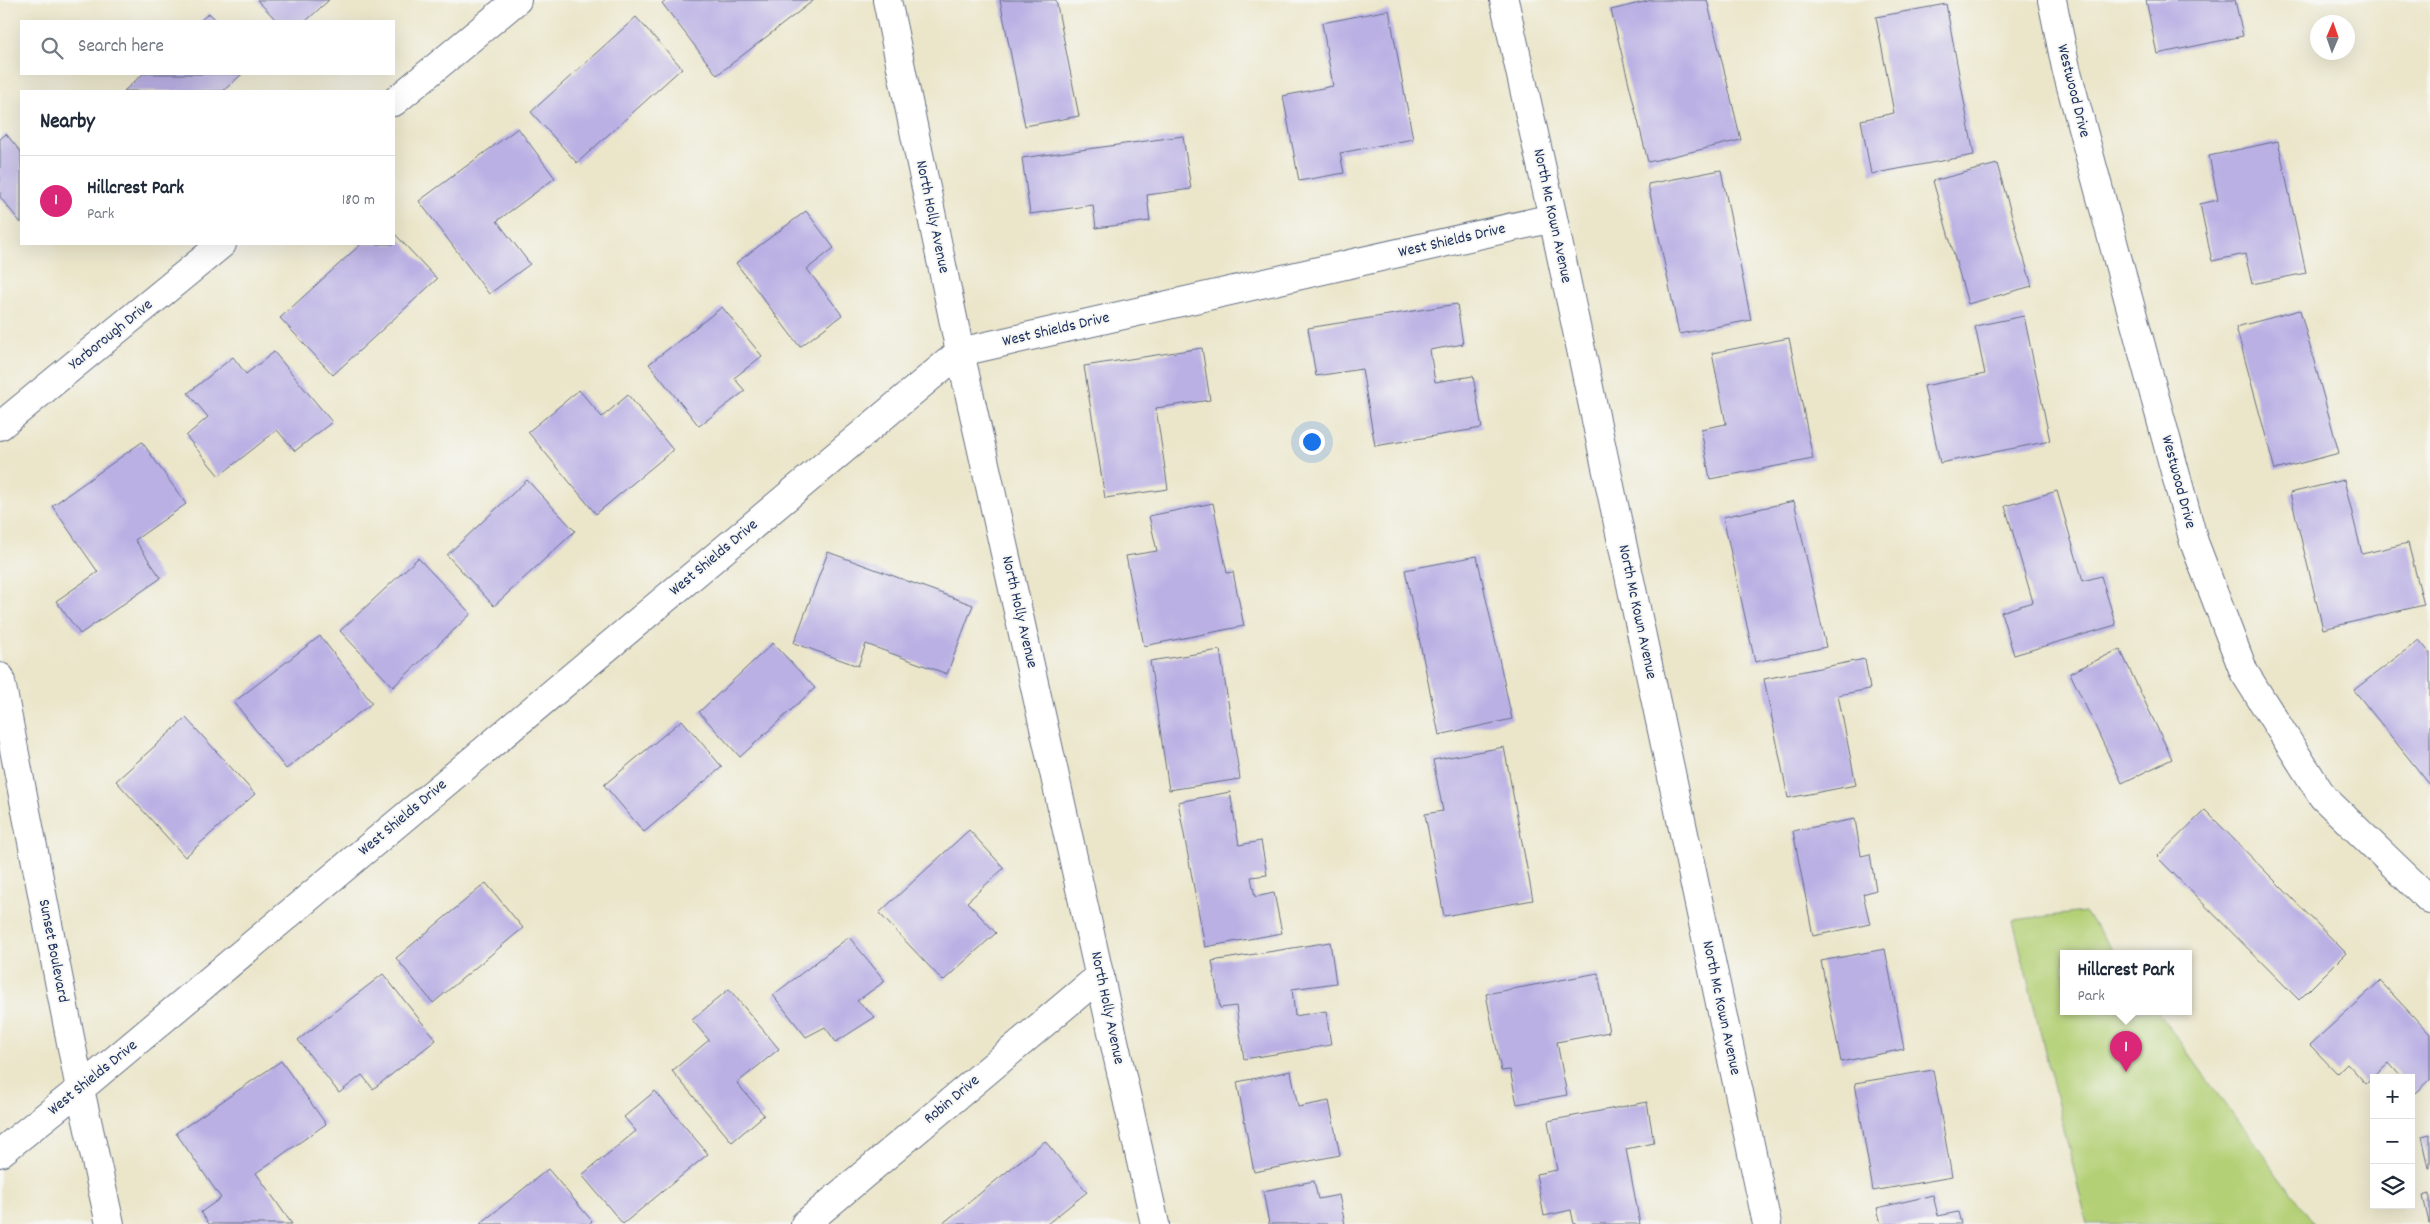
<!DOCTYPE html>
<meta charset="utf-8">
<style>
:root{--surface:#fff;--page:#f2f2f3;--text:#1f2937;--muted:#747a83;--line:#e0e1e3;--accent:#db2777}
body{margin:0;font-family:Dekko,sans-serif;background:var(--page);color:var(--text)}
.controls{position:absolute;right:15px;bottom:15px;display:grid;overflow:hidden;border-radius:0px;box-shadow:0 5px 20px #0002}
.controls button{width:45px;height:45px;display:grid;place-items:center;padding:0;border:0;border-bottom:1px solid var(--line);background:var(--surface);color:var(--text);font:25px sans-serif}
.compass{position:absolute;left:2310px;top:15px;width:45px;height:45px;border-radius:50%;background:var(--surface);box-shadow:0 5px 20px #0002;rotate:2deg}
.you{position:absolute;left:1311px;top:441px;width:18px;height:18px;margin:-12px;border:4px solid #fff;border-radius:50%;background:#1a73e8;box-shadow:0 0 0 8px #1a73e833}
.badge{display:grid;place-items:center;width:32px;height:32px;border-radius:50%;background:var(--accent);color:#fff;font-size:16px;font-weight:700}
.pin{position:absolute;translate:-50% -41px;filter:drop-shadow(0 1px 2px #0008)}
.pin::after{content:'';position:absolute;top:26px;width:18px;height:15px;background:inherit;clip-path:polygon(0 0,100% 0,50% 100%)}
.popup{position:absolute;left:2060px;top:950px;width:132px;height:65px;box-sizing:border-box;display:grid;place-content:center;border-radius:0px;background:var(--surface);filter:drop-shadow(0 1px 4px #0005);font-size:16px;white-space:nowrap;color:var(--muted)}
.popup b{font-size:19px;color:var(--text)}
.popup::after{content:'';position:absolute;left:50%;top:100%;margin-left:-10px;border:10px solid transparent;border-top-color:var(--surface)}
.list{margin:0;padding:0;list-style:none}
h2{display:flex;justify-content:space-between;align-items:center;height:65px;margin:0;padding:0 20px;font-size:21px}
h2 small{font-size:16px;font-weight:400;color:var(--muted)}
.list li{display:grid;grid-template-columns:32px 1fr auto;gap:15px;align-items:center;box-sizing:border-box;height:90px;padding:0 20px;border-top:1px solid var(--line)}
.list b{display:block;font-size:19px;white-space:nowrap}
.list p{margin:0;font-size:16px;white-space:nowrap;color:var(--muted)}
.list em{font-size:16px;font-style:normal;color:var(--muted)}
.icon{flex:none;width:28px;height:28px;fill:none;stroke:currentColor;stroke-width:2;stroke-linecap:round;stroke-linejoin:round}
.map{position:relative;flex:none;width:2430px;height:1224px;overflow:hidden}
.search{position:absolute;background:var(--surface);box-shadow:0 5px 20px #0002;left:20px;top:20px;width:375px;height:55px;display:flex;align-items:center;gap:12px;box-sizing:border-box;padding:0 18px;border-radius:0px;color:var(--muted);font-size:19px}
.panel{position:absolute;background:var(--surface);box-shadow:0 5px 20px #0002;left:20px;top:90px;width:375px;height:155px;border-radius:0px}
.map>svg:first-child{display:block}
.green{fill:#b4d076;stroke:#68806a}
.building{fill:#bab0e4}
.lines{fill:none;stroke-linecap:round;stroke-linejoin:round}
.minor-casing{stroke:#646f84;stroke-width:30}
.tertiary-casing{stroke:#646f84;stroke-width:30}
.minor{stroke:#fff;stroke-width:28}
.tertiary{stroke:#fff;stroke-width:28}
.labels{text-anchor:middle;dominant-baseline:central;stroke-width:4;stroke-linejoin:round;paint-order:stroke}
.street-label{font-size:16px;fill:#1b2f5e;stroke:#f6f6f2}
</style>
<div class="map">
<svg width="2430" height="1224" viewBox="0 0 2430 1224">
<rect width="100%" height="100%" fill="#f6f6f2"/>
<filter id="ink" filterUnits="userSpaceOnUse"><feTurbulence type="fractalNoise" baseFrequency=".02" numOctaves="2"/><feDisplacementMap in="SourceGraphic" scale="10" xChannelSelector="R" yChannelSelector="G"/><feConvolveMatrix kernelMatrix="1 2 1 2 8 2 1 2 1" color-interpolation-filters="sRGB"/></filter>
<filter id="wash" filterUnits="userSpaceOnUse"><feTurbulence type="fractalNoise" baseFrequency=".0096" numOctaves="4" result="noise"/><feDisplacementMap in="SourceGraphic" scale="20" xChannelSelector="R" yChannelSelector="G"/><feGaussianBlur stdDeviation="1.12" result="paint"/><feColorMatrix in="noise" values="0 0 0 0 0 0 0 0 0 0 0 0 0 0 0 0 0 1.4 0 .05"/><feComposite in="paint" operator="in"/></filter>
<g filter="url(#wash)">
<rect width="100%" height="100%" fill="#ebe6ca"/>
<!-- green -->
<path class="green" d="M2085,912l30,41h-51v58h93l157,213h-227l-74,-304z"/>
<g id="blocks">
<!-- building -->
<path class="building" d="M257,0h72l-23,21h-29z
M666,0h148l-97,75 -55,-72z
M1000,0h56l23,116 -54,10z
M1652,0h55l34,140 -93,22 -37,-152z
M2146,0h89l8,36 -86,18z
M1946,4l28,151 -103,19 -10,-54 33,-7 -18,-96z
M1389,10l24,129 -73,14 4,20 -45,8 -16,-85 50,-10 -11,-63z
M209,13l8,8h-17z
M636,17l46,51 -105,95 -46,-51z
M143,74h99l-19,17h-99z
M518,128l37,50 -58,43 33,43 -41,30 -70,-93z
M6,134l15,18v71l-21,-26v-58z
M1183,136l8,53 -44,6 3,26 -54,7 -3,-23 -63,9 -8,-56z
M2278,141l28,132 -54,11 -7,-30 -33,7 -12,-57 18,-4 -9,-44z
M1997,164l35,122 -64,18 -35,-123z
M1721,170l30,150 -72,14 -31,-150z
M806,211l28,37 -27,21 35,46 -42,32 -64,-84z
M394,233l43,46 -104,96 -53,-57 81,-74h33z
M1457,304l6,40 -33,6 5,32 38,-6 9,52 -107,18 -13,-77 -46,7 -8,-48z
M722,307l40,49 -28,22 11,13 -46,35 -50,-62z
M2300,310l39,143 -64,17 -39,-143z
M2024,316l26,125 -110,22 -16,-77 61,-12 -10,-48z
M1789,338l24,121 -103,20 -9,-50 25,-5 -14,-71z
M1202,348l8,52 -54,8 12,81 -63,9 -21,-132z
M274,352l58,70 -37,29 -18,-21 -58,46 -33,-40 22,-19 -20,-24 45,-36 13,17z
M579,390l23,27 26,-22 45,55 -77,64 -68,-82z
M142,442l44,62 -51,36 26,38 -81,56 -24,-33 42,-29 -46,-66z
M527,480l48,51 -81,75 -47,-51z
M2344,480l18,74 46,-11 16,62 -101,24 -33,-136z
M2057,491l26,90 18,-5 15,49 -102,30 -13,-43 32,-10 -28,-96z
M1794,501l32,146 -71,15 -32,-145z
M1213,503l14,70 6,-1 11,54 -100,20 -18,-90 31,-5 -8,-35z
M828,552l145,53 -26,69 -81,-30 -8,22 -64,-23z
M1477,556l35,163 -73,16 -34,-165z
M418,558l53,56 -78,73 -53,-56z
M320,636l52,67 -86,66 -52,-67z
M2419,640l11,13v132l-76,-95z
M773,643l42,45 -75,69 -41,-45z
M2120,649l52,110 -50,24 -52,-110z
M1220,650l20,129 -71,11 -19,-129z
M1865,659l5,30 -32,6 18,90 -68,13 -24,-119z
M186,718l69,76 -70,63 -69,-76z
M682,720l40,47 -78,65 -40,-47z
M1504,747l29,153 -89,16 -19,-102 18,-3 -10,-51z
M1230,792l9,53 22,-4 6,34 -16,2 4,20 19,-4 8,40 -77,14 -27,-145z
M2205,810l141,143 -47,47 -142,-143z
M1855,819l6,37 9,-2 6,36 -13,4 7,30 -57,12 -20,-105z
M969,830l35,38 -37,34 29,31 -53,48 -64,-68z
M486,883l37,45 -90,75 -37,-45z
M849,937l36,44 -28,20 18,16 -39,25 -11,-15 -19,10 -33,-42z
M1330,942l6,41 -44,6 3,27 31,-5 5,34 -87,14 -8,-53 -16,2 -8,-47z
M1885,949l19,100 -63,13 -20,-101z
M1598,973l11,59 -52,10 10,53 -50,9 -7,-34 -9,1 -15,-77z
M383,974l53,66 -63,49 -11,-14 -23,18 -41,-53z
M2380,981l50,53v46l-14,13 -5,-6v-9h-9l-13,-15 -23,21 -19,-21 -10,10 -27,-28z
M729,989l50,60 -42,34 27,32 -32,27 -60,-71 37,-31 -17,-20z
M281,1061l45,63 -70,49 36,51h-83l-8,-12 20,-14 -45,-65z
M1933,1070l19,107 -79,14 -18,-108z
M1291,1071l7,36 31,-6 11,54 -86,17 -17,-90z
M655,1091l53,63 -85,70 -41,-49 54,-44 -12,-14z
M1647,1102l7,41 -28,6 14,75h-66l-3,-14 -27,6 -8,-42 21,-4 -9,-49z
M2430,1134v34h-1l-7,-32z
M1045,1141l42,51 -40,32h-105z
M548,1169l44,52 -3,3h-109z
M1314,1181l4,18 21,-4 6,29h-76l-6,-33z
M2430,1194v29h-1l-6,-27z
M1933,1195l5,21 20,-4 3,12h-80l-4,-16z"/>
</g>
</g>
<g filter="url(#ink)">
<use href="#blocks" fill-opacity="0" stroke="#646f84" stroke-width="1"/>
<g class="lines">
<defs>
<path id="minor" d="M1504,0l49,218 214,1006
M2052,0l14,68 128,474 50,130 79,125 107,103
M394,102l123,-102
M0,426l222,-182
M0,677l80,412 30,135
M0,1153l80,-64 880,-737 593,-134
M805,1224l295,-248"/>
<path id="tertiary" d="M887,0l73,352 195,872"/>
</defs>
<!-- minor casing -->
<use href="#minor" class="minor-casing"/>
<!-- tertiary casing -->
<use href="#tertiary" class="tertiary-casing"/>
<!-- minor -->
<use href="#minor" class="minor"/>
<!-- tertiary -->
<use href="#tertiary" class="tertiary"/>
</g>
</g>
<g class="labels">
<!-- street labels -->
<g class="street-label">
<text transform="translate(2073 91) rotate(76)">Westwood Drive</text>
<text transform="translate(1552 216) rotate(78)">North Mc Kown Avenue</text>
<text transform="translate(932 217) rotate(78)">North Holly Avenue</text>
<text transform="translate(1452 241) rotate(-13)">West Shields Drive</text>
<text transform="translate(1056 330) rotate(-13)">West Shields Drive</text>
<text transform="translate(111 335) rotate(-39)">Yarborough Drive</text>
<text transform="translate(2178 482) rotate(75)">Westwood Drive</text>
<text transform="translate(714 558) rotate(-40)">West Shields Drive</text>
<text transform="translate(1019 612) rotate(77)">North Holly Avenue</text>
<text transform="translate(1637 612) rotate(78)">North Mc Kown Avenue</text>
<text transform="translate(403 818) rotate(-40)">West Shields Drive</text>
<text transform="translate(53 951) rotate(79)">Sunset Boulevard</text>
<text transform="translate(1107 1008) rotate(78)">North Holly Avenue</text>
<text transform="translate(1721 1008) rotate(78)">North Mc Kown Avenue</text>
<text transform="translate(93 1078) rotate(-39)">West Shields Drive</text>
<text transform="translate(952 1100) rotate(-40)">Robin Drive</text>
</g>
</g>
</svg>
<div class="controls">
<button>+</button>
<button>−</button>
<button><svg class="icon" aria-label="layers" viewBox="0 0 24 24"><path d="M12 4l9 5-9 5-9-5zM3 14l9 5 9-5"/></svg></button>
</div>
<svg class="compass" viewBox="-18 -18 36 36"><path d="M0-13l5 13h-10z" fill="#e53935"/><path d="M0 13l5-13h-10z" fill="#747a83"/></svg>
<div class="you"></div>
<div class="pin badge" style="left:2126px;top:1072px">1</div>
<div class="popup"><b>Hillcrest Park</b>Park</div>
<div class="search"><svg class="icon" aria-label="search" viewBox="0 0 24 24"><circle cx="10" cy="10" r="6"/><path d="M15 15l6 6"/></svg>Search here</div>
<section class="panel">
<h2>Nearby<small></small></h2>
<ul class="list">
<li><span class="badge">1</span><div><b>Hillcrest Park</b><p>Park</p></div><em>180 m</em></li>
</ul>
</section>
</div>
